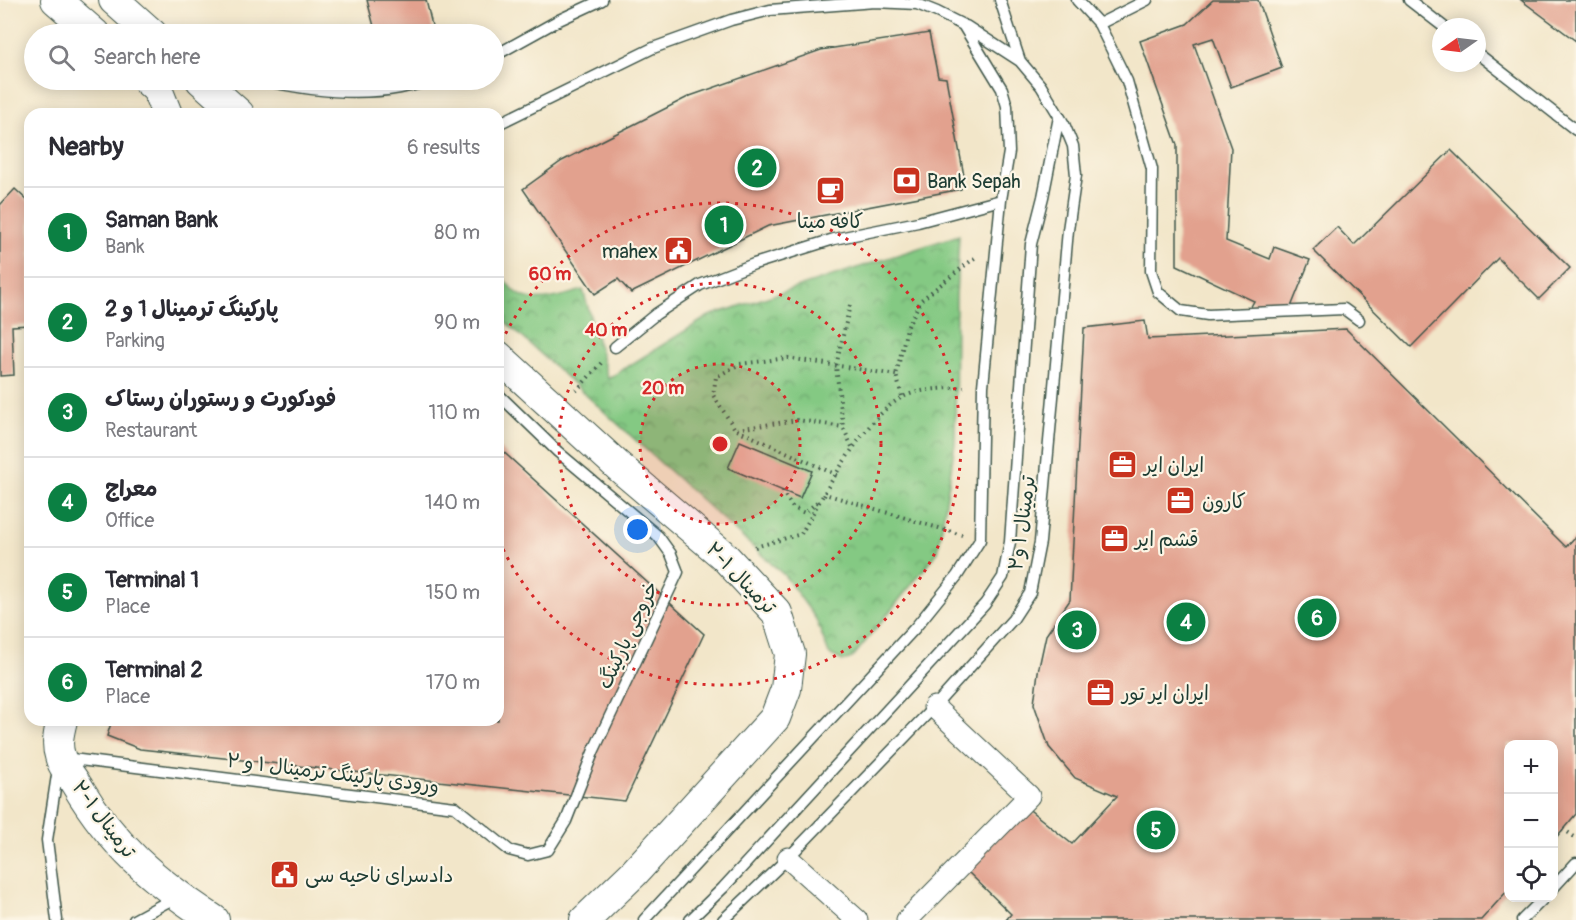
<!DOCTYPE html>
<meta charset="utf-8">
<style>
:root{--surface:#fff;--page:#f2f2f3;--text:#2b2b33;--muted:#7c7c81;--line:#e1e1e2;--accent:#0b8043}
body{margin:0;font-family:Pangolin,"Playpen Sans Arabic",sans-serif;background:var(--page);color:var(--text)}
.controls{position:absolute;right:18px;bottom:18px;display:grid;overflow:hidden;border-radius:12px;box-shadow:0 3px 15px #0003}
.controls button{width:54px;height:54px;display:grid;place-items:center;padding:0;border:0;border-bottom:2px solid var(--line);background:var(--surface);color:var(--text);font:30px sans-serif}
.compass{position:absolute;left:1432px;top:18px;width:54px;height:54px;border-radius:50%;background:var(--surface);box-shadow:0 3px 15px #0003;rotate:256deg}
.you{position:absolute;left:638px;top:530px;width:21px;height:21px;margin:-15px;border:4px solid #fff;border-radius:50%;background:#1a73e8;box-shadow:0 0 0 9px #1a73e833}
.badge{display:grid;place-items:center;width:39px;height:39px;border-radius:50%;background:var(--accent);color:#fff;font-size:20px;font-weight:700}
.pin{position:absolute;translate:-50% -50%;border:3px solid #fff;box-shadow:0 2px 6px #0006}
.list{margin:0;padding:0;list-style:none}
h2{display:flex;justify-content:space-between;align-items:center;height:78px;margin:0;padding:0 24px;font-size:26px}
h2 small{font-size:20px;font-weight:400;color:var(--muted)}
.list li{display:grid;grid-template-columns:39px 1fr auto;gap:18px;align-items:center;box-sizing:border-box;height:90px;padding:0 24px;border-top:2px solid var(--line)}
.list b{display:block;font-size:22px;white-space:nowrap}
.list p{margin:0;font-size:20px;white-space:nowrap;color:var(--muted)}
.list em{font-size:20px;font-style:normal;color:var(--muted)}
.icon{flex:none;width:33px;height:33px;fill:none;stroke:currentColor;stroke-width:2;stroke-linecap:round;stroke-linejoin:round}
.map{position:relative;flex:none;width:1576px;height:920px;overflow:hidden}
.search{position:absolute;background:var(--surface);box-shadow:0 3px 15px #0003;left:24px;top:24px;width:480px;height:66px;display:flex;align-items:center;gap:15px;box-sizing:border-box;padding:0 21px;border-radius:33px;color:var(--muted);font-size:22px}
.panel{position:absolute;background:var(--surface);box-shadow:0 3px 15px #0003;left:24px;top:108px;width:480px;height:618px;border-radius:18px}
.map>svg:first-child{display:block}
.park{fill:url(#park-crowns);stroke:#52835c;stroke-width:1.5}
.building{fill:#e2a18e}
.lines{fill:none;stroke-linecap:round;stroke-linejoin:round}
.lane-casing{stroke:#3f564a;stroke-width:13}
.street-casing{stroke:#3f564a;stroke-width:23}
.secondary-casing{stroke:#3f564a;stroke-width:32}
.path{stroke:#3f564a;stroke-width:4;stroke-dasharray:1.5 4.5;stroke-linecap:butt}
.lane{stroke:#fff;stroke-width:10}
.street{stroke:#fff;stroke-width:21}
.secondary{stroke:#fff;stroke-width:30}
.ring{fill:none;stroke:#d62828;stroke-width:3;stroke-dasharray:3 6}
.labels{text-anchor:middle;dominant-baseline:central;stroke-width:4.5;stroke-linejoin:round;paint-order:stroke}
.poi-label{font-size:20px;fill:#1f3d34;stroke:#fcf5e5;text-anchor:start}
.street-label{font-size:20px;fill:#1f3d34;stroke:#fcf5e5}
.centre{fill:#d62828;stroke:#fcf5e5;stroke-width:3}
.ring-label{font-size:18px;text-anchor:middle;font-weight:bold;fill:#d62828;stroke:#fcf5e5;stroke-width:4.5;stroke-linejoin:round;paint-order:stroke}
</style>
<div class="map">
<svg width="1576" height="920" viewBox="0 0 1576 920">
<defs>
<pattern id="park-crowns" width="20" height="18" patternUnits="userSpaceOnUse" patternTransform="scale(1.5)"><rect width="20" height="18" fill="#84c983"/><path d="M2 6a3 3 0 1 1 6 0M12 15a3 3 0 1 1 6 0" fill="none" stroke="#6ba46c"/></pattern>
</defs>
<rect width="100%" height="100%" fill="#fcf5e5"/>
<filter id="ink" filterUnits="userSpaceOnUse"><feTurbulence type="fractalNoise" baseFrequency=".0167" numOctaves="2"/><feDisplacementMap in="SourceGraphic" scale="12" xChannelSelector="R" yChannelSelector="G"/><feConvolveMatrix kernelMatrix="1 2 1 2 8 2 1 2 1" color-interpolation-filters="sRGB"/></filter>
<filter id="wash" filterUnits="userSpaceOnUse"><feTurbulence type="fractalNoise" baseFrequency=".008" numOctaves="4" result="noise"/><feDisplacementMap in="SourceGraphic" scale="24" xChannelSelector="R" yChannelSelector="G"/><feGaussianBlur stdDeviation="1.35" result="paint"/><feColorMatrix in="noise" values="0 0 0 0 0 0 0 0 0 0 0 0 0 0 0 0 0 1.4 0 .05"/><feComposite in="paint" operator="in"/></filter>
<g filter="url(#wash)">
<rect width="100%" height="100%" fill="#f2e6c9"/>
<!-- park -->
<path class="park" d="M959,235l-3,62 -1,147 -17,108 -86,106 -9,3 -14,-7 -13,-35 -31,-43 -287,-261v-47c20,43 47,33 85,22l25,89 101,-63z"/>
<g id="blocks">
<!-- building -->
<path class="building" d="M367,0h59l8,34h-58z
M1213,0h45l24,68 -51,19 -18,-49 -19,6 37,104 -5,93 44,18 4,-12 36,13 -19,47 -43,5 6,-11 -77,-36v-120l-37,-104 47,-17z
M1521,0h55v41z
M929,33l9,44 8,1 18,98 -3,13 -193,37 -137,67 -13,-14 -23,15 -72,-105 39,-28 128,-65 131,-46z
M1451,150l119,118 -31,31 -41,-41 -87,89 -98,-97 24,-23 17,18z
M15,189l15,14v122l-18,1 2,49 -14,1v-171z
M1145,321l3,18 198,-10 220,218 10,-11v278l-22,26v-96h-46v146l-27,30h-475l5,-6 -46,-45 61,-62 46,37 45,-48 -42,-18 -26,-31 -15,-43 4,-32 8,-37 24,-35 14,-272z
M740,441l72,30 -12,27 -72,-30z
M498,447l206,187 -79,167 -485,-52 -33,-13 5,-16h386z"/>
</g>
</g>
<g filter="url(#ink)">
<use href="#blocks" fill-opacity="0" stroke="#3f564a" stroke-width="1.5"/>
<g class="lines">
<defs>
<path id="lane" d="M1000,0l20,61
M1077,0l22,24 28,57 25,88 -1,102 7,21 23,19 27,4 136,-6 15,11
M1409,0l35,27
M1099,24l48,-24
M1477,53l99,77
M494,56l65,-36 43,-20
M262,80c44,10 94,16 138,8 12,-2 24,-6 36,-8
M498,124l155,-76 78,-28 39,-10 105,-8 42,2 20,8 26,13 39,64 5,17 2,46 -8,48 -18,186 -3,154 -23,36 -42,52 -271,292
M615,347l41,-33 44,-29 54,-21 80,-25 84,-17 83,-22
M64,758l391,49 54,43 19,5 20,-5 18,-29 28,-71 84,-178 -7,-18 -13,-18 -100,-84 -60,-58
M1554,887l22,-24
M57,920l-10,-80 11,-71
M134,920l42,-23
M690,920l33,-32 262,-284 18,-27 7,-35 21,-298 12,-47 16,-80
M723,920l65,-62 146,-151 79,-88 17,-26 10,-51 28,-312 8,-55 -3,-29 -9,-22 -23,-38 -21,-25 -54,-35
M1522,920l22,-22"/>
<path id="street" d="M788,858l69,62
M907,920l122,-124 -95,-89"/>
<path id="secondary" d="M56,0l39,34
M114,0l38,34
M147,80l10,9 10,25
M201,80l38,34
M498,356l120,110 106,90 53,57 13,41 -4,35 -11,29 -141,155 -49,47
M62,720c-3,12 -6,24 -2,36 2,10 11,20 16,28 37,62 78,97 138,136"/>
</defs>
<!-- lane casing -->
<use href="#lane" class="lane-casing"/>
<!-- street casing -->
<use href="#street" class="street-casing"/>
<!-- secondary casing -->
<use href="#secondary" class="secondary-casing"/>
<!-- path -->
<path class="path" d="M850,305l-14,61 7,61 10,22
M576,391l27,-30
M902,396l-6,-21 11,-47 14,-28 56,-44
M737,429l61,-9 45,7
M837,475l-102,-46 -22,-34 3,-18 24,-13 48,-6 108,17
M782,491l11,17 12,5 13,-12
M824,496l1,-2 137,41
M755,547l46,-13c20,-35 67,-123 104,-138 18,-8 40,-7 59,-9
M1563,829l13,9"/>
<!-- lane -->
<use href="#lane" class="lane"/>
<!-- street -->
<use href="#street" class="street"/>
<!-- secondary -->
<use href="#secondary" class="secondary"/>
</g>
</g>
<!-- distance rings -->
<circle cx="720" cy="444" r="80" fill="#d62828" fill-opacity=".12"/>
<g class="ring">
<circle cx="720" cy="444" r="80"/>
<circle cx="720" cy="444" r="161"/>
<path d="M498 350A241 241 0 1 1 498 538"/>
</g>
<!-- icons -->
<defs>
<symbol id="bank-square" viewBox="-11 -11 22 22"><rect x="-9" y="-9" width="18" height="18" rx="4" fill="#c8321e" stroke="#fcf5e5"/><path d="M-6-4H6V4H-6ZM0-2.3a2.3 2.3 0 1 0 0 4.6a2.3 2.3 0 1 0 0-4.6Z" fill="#fff"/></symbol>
<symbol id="cafe-square" viewBox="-11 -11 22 22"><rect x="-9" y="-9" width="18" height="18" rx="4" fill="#c8321e" stroke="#fcf5e5"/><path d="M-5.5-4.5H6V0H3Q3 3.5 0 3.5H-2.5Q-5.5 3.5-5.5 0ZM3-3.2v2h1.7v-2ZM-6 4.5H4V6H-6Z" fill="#fff"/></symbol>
<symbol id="civic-square" viewBox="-11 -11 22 22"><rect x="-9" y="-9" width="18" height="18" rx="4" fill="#c8321e" stroke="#fcf5e5"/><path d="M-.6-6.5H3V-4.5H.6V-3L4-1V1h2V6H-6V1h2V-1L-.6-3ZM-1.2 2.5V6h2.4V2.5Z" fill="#fff"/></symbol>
<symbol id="office-square" viewBox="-11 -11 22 22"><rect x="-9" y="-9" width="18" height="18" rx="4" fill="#c8321e" stroke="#fcf5e5"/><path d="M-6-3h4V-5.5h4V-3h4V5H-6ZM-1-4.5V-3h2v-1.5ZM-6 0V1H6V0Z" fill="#fff"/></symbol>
</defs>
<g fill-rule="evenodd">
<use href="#bank-square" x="890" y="164" width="33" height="33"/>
<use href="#cafe-square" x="814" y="174" width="33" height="33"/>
<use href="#civic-square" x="662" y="234" width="33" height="33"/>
<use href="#office-square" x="1106" y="448" width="33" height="33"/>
<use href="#office-square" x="1164" y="484" width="33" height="33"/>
<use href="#office-square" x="1098" y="522" width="33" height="33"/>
<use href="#office-square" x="1084" y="676" width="33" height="33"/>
<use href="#civic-square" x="268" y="858" width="33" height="33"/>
</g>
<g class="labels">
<!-- poi labels -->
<g class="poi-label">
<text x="927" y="181">Bank Sepah</text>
<text x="830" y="221" text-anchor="middle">کافه میتا</text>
<text x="658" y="251" text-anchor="end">mahex</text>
<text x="1144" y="465">ایران ایر</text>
<text x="1202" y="501">کارون</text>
<text x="1135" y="539">قشم ایر</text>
<text x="1122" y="693">ایران ایر تور</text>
<text x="305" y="875">دادسرای ناحیه سی</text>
</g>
<!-- street labels -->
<g class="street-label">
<text transform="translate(1022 523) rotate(-82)">ترمینال ۱ و۲</text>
<text transform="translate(741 578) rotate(46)">ترمینال ۱-۲</text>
<text transform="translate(628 635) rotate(-65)">خروجی پارکینگ</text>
<text transform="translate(333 773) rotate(7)">ورودی پارکینگ ترمینال ۱ و ۲</text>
<text transform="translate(104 819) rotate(53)">ترمینال ۱-۲</text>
</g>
</g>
<circle cx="720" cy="444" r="9" class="centre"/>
<g class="ring-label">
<text x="550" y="280">60 m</text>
<text x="606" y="336">40 m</text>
<text x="663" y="394">20 m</text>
</g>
</svg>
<div class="controls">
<button>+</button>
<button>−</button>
<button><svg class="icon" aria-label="locate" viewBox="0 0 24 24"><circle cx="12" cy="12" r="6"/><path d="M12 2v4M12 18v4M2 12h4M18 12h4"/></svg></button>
</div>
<svg class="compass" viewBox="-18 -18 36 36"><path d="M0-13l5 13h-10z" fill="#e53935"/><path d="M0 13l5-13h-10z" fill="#7c7c81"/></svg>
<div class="you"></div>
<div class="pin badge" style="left:724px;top:225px">1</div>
<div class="pin badge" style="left:757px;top:168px">2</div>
<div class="pin badge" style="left:1077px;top:630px">3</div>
<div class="pin badge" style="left:1186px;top:622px">4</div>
<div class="pin badge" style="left:1156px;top:830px">5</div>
<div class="pin badge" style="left:1317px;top:618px">6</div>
<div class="search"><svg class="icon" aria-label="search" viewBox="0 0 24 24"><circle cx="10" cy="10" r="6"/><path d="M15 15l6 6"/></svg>Search here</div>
<section class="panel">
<h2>Nearby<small>6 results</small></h2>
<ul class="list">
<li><span class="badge">1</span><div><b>Saman Bank</b><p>Bank</p></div><em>80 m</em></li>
<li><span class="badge">2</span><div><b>پارکینگ ترمینال 1 و 2</b><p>Parking</p></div><em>90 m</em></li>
<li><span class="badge">3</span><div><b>فودکورت و رستوران رستاک</b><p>Restaurant</p></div><em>110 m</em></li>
<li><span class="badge">4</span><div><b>معراج</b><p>Office</p></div><em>140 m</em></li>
<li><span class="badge">5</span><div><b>Terminal 1</b><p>Place</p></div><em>150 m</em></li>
<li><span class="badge">6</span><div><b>Terminal 2</b><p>Place</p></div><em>170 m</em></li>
</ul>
</section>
</div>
